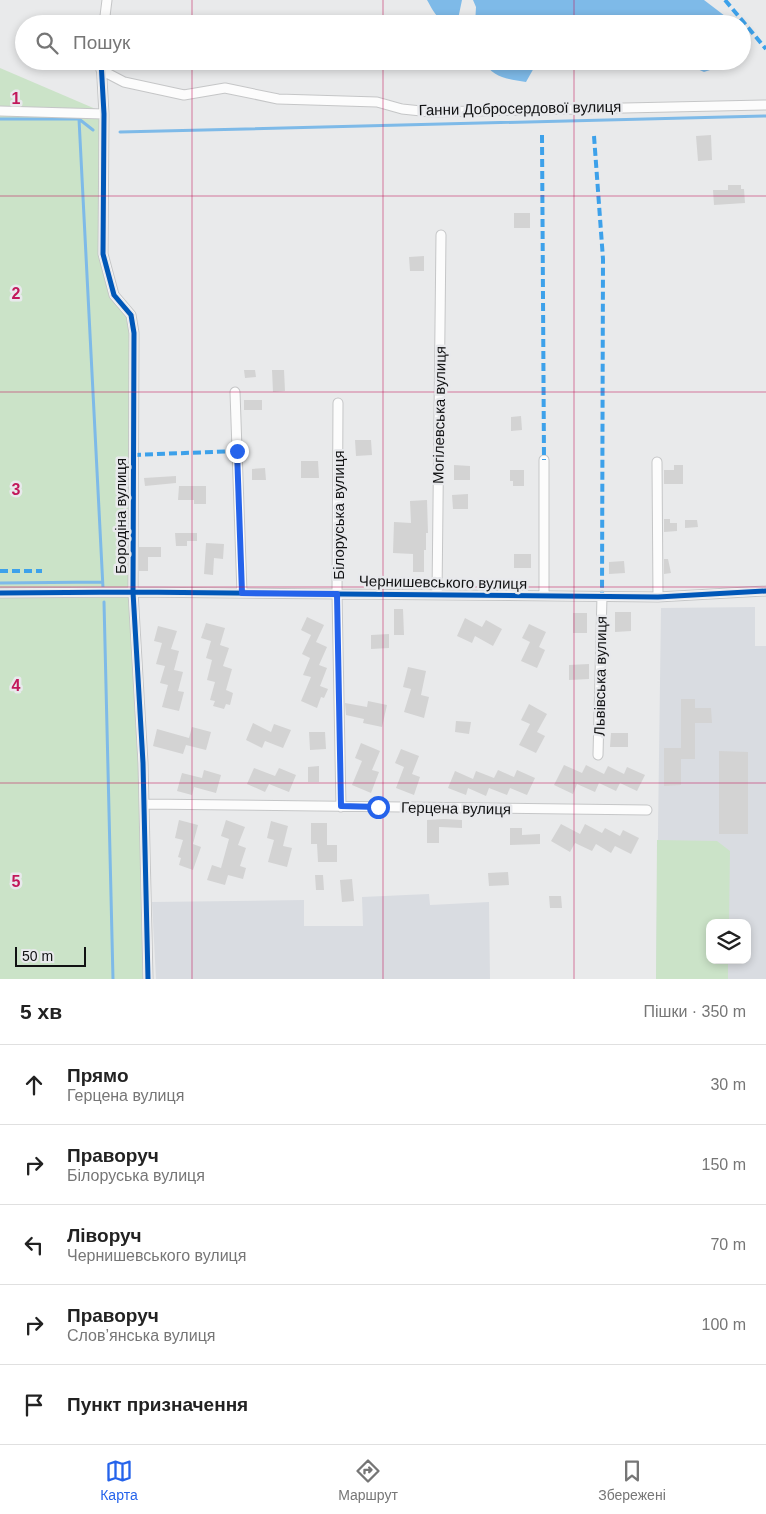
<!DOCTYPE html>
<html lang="uk">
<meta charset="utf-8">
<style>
:root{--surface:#fff;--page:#f6f6f6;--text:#222;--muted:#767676;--line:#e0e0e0;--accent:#2563eb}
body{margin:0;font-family:Helvetica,sans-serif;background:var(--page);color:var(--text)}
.controls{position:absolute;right:15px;bottom:15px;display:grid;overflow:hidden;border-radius:10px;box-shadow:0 2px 8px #0003}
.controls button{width:45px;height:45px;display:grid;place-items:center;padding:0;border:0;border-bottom:1px solid var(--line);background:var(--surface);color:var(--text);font:25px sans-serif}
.scale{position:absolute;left:15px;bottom:12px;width:71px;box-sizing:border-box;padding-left:5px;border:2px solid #111213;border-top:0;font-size:14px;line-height:18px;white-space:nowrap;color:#111213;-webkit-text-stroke:4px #e8e9ec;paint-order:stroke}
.stop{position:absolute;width:15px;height:15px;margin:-11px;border:4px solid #2563eb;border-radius:50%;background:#fff}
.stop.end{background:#2563eb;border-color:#fff;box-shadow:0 1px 5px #0008}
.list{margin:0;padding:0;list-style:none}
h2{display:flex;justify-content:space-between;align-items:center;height:65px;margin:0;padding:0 20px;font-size:21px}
h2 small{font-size:16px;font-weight:400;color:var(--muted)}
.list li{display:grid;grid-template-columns:32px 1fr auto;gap:15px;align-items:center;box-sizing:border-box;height:80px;padding:0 20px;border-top:1px solid var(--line)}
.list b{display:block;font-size:19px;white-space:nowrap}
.list p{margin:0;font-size:16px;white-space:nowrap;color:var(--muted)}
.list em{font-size:16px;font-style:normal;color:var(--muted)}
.icon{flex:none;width:28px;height:28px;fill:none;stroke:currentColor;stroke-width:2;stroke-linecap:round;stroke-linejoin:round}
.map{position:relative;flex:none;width:766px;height:979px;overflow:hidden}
.search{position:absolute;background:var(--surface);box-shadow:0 2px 8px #0003;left:15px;right:15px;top:15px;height:55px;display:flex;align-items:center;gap:12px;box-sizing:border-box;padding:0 18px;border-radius:28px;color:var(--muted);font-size:19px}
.sheet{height:465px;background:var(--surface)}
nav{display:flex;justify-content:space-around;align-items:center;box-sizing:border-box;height:70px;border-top:1px solid var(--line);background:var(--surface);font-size:14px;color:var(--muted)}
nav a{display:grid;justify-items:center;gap:2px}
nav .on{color:var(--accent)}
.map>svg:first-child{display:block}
.built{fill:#d9dce1;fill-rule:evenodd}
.green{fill:#cbe3c8}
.water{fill:#7ebae8}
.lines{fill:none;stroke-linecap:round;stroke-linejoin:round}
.stream{stroke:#7ebae8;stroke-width:3}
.building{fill:#d3d3d3}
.street-casing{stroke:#c5c6c7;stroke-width:11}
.street{stroke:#fcfcfc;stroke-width:9}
.quiet{stroke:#3da1ea;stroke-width:4;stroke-dasharray:8 4;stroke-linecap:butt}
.cycleway-casing{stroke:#e8e9ec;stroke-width:8}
.cycleway{stroke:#0057b8;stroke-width:5}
.route{stroke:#2563eb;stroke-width:6}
.grid{fill:none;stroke:#c2185b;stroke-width:1;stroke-opacity:0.55}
.labels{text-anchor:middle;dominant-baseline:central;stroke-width:5;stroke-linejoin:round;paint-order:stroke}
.street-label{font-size:15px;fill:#111213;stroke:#e8e9ec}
.grid-label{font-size:16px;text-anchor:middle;font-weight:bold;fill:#c2185b;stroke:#e8e9ec;stroke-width:5;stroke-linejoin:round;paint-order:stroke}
</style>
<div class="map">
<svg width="766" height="979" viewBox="0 0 766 979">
<rect width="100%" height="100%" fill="#e9eaeb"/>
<!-- built -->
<path class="built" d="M755,607v39h11v333h-110l5,-371zM710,923h37v37h-37z
M429,894l1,11 59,-3 1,77h-334l-4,-77 152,-2v26h59l-1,-29z"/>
<!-- green -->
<path class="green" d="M0,68l105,45 -105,2z
M106,115l-2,139 10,42 17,19 1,159 16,505h-148v-863z
M657,840l60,1 13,10 -1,72h-19v37h18v19h-72z"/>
<!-- water -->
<path class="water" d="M427,0h35l-5,24c-18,0 -22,-10 -30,-24z
M473,0h231l21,16 -2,8h-248l1,-17z
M484,61h106l3,9 -9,-3 -8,2 -3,-5 -10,-1 -13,7 -15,-4 -9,16c-17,-3 -34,-4 -42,-21z
M636,61h80l1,1 -1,6 -12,4 -13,-6 -6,4 -14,-5z"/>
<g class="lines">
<!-- stream -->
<path class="stream" d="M0,119h79l14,11
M79,119l24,469
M120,132l646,-16
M0,583l102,-1
M104,602l9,377"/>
</g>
<!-- building -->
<path class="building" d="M711,135l1,25 -14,1 -2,-25z
M728,185h13v4h3l1,14 -31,2 -1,-15h15z
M514,213h16v15h-16z
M424,256v15h-14l-1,-14z
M244,370h11l1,7 -11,1z
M272,370h12l1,21 -12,1z
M244,400h18v10h-18z
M521,416l1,14 -11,1v-14z
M355,440h16l1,15 -16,1z
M301,461h17l1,17h-18z
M454,465l16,1v14h-16z
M674,465h9v19h-19v-14h10z
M265,468l1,12h-14v-11z
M510,470h14v16h-11v-5h-3z
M176,476v7l-31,3 -1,-8z
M179,486h27v18h-12v-4h-16z
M468,494v15h-15l-1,-14z
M427,500l1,33h-2v17h-2v22h-11v-18l-20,-1 1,-31 17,1 -1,-22z
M664,519h6v4h7v8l-13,1z
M685,520h12l1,7 -13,1z
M175,533h22v8h-10v5h-11z
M206,543l18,1 -1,15 -9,-1 -1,17 -9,-1z
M139,547h22v10h-13v14h-9z
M514,554h17v14h-17z
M664,559h4l3,14 -7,1z
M624,561l1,12 -16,1v-12z
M394,609h9l1,26h-10z
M615,612h16v19l-16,1z
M573,613h14v20h-14z
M307,617l17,8 -8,17 11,5 -8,18 8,3 -7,18 8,3 -4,9 -3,-1 -4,11 -16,-7 10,-24 -8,-2 7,-17 -8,-4 9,-19 -10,-5z
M465,618l17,9 4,-7 16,9 -9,17 -18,-10 -3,7 -15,-7z
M206,623l19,5 -5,17 9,3 -6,18 9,3 -6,21 7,3 -3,12 -4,-1 -2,5 -11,-3 2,-5 -5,-1 5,-18 -8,-2 5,-20 -6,-2 5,-17 -10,-3z
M529,624l17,8 -7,15 6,3 -8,18 -16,-7 9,-19 -8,-4z
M158,626l19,5 -6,18 8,2 -5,19 9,2 -5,19 6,1 -5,19 -17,-4 6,-22 -8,-2 5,-17 -9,-2 6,-21 -8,-2z
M389,634v14l-18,1v-14z
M589,664v15l-20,1v-15z
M408,667l18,4 -5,24 8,2 -5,21 -20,-6 7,-23 -8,-2z
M681,699h14v9h16l1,15h-17v36h-14v26l-17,1v-38h17z
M368,701l19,4 -5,22 -19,-4 1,-4 -18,-4 -1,-12 22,4z
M529,704l18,10 -10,18 8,4 -9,17 -17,-8 11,-21 -9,-4z
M456,721l15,1 -2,12 -14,-2z
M253,723l18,9 3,-8 17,6 -8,18 -18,-7 -3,7 -16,-8z
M192,727l19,5 -5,18 -20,-5 -3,9 -30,-8 4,-17 32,9z
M309,732h16l1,17 -16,1z
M611,733h17v14h-18z
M361,743l19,8 -8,19 7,2 -8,21 -19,-8 10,-24 -7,-3z
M401,749l18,7 -7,18 8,3 -6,18 -18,-7 8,-21 -9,-4z
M719,751l29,1v82h-29z
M564,765l18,8 4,-8 18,9 4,-8 16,8 3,-7 18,8 -8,16 -17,-8 -4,8 -17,-8 -4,9 -18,-8 -4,10 -19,-9z
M319,766v16h-11v-15z
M254,768l21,8 4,-8 17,7 -7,17 -20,-8 -4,8 -18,-8z
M204,770l17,5 -5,18 -22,-6 -2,8 -15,-4 5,-18 20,5z
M498,770l16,7 3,-7 18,8 -8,17 -17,-7 -3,7 -18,-7 -3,8 -18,-8 -2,7 -18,-7 7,-17 18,8 3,-8 18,7z
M444,819l18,1v8l-23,-1v16h-12v-23z
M179,820l19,5 -5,19 8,3 -8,23 -14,-5 2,-7 -3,-1 5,-17 -8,-2z
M226,820l19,7 -7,18 8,3 -6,18 6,2 -3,11 -15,-4 -3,10 -18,-5 5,-15 9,3 8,-29 -8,-3z
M271,821l17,5 -5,20 9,2 -5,19 -19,-5 6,-22 -7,-2z
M311,823h16v22h10v17h-19l-1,-18h-6z
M561,824l19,10 5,-10 17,9 3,-5 15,8 3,-6 16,8 -8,16 -16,-8 -4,7 -15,-9 -4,7 -17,-8 -5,9 -19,-11z
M510,828h12v7l18,-1v10l-30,1z
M508,872l1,13 -20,1 -1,-13z
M315,875h8l1,15h-8z
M352,879l2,22 -12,1 -2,-22z
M549,896h12l1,12h-12z"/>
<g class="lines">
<defs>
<path id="street" d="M104,24l3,-24
M101,61l3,53 -1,140 11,41 17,20 3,18 -1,259 10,171 5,216
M101,70l23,12 60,13 41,-7 53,11 99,3 25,7 29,3 335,-7
M0,111l104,3
M235,392l7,201
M338,403l-1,191 4,213
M544,460v136
M657,462l1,135
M0,593l133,-1 525,5 108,-6
M437,595l4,-360
M598,755l4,-159
M144,804l503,6"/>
</defs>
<!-- street casing -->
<use href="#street" class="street-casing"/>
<!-- street -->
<use href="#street" class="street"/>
<!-- quiet -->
<path class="quiet" d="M725,0l41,49
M542,135l2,325
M594,136l9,123 -1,337
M133,455l104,-4
M0,571h42"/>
<defs>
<path id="cycleway" d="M101,61l3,53 -1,140 11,41 17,20 3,18 -1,259 10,171 5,216
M0,593l133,-1 525,5 108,-6"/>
</defs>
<!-- cycleway casing -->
<use href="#cycleway" class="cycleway-casing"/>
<!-- cycleway -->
<use href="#cycleway" class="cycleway"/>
</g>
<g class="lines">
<!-- route -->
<path class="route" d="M237,451l5,142 95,1 4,212 37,1"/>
</g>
<!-- grid -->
<path class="grid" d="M192,0v24M383,0v24M574,0v24M192,61v918M383,61v918M574,61v918M0,196h766M0,392h766M0,587h766M0,783h766"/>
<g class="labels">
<!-- street labels -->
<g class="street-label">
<text transform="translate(520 108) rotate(-1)">Ганни Добросердової вулиця</text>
<text transform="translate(439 415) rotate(-89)">Могілевська вулиця</text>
<text transform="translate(338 515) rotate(-90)">Білоруська вулиця</text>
<text transform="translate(120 516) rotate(-90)">Бородіна вулиця</text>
<text transform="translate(443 582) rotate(1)">Чернишевського вулиця</text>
<text transform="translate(600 676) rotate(-89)">Львівська вулиця</text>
<text transform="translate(456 808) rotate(1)">Герцена вулиця</text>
</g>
</g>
<g class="grid-label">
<text x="16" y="104">1</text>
<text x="16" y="299">2</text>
<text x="16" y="495">3</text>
<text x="16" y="691">4</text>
<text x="16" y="887">5</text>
</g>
</svg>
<div class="controls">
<button><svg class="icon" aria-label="layers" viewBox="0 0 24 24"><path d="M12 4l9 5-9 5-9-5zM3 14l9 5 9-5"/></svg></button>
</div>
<div class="scale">50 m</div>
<div class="stop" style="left:378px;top:807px"></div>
<div class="stop end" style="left:237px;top:451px"></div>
<div class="search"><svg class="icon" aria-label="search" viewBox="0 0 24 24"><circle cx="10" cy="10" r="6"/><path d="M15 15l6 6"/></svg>Пошук</div>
</div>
<section class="sheet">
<h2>5 хв<small>Пішки · 350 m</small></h2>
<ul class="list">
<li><svg class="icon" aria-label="ahead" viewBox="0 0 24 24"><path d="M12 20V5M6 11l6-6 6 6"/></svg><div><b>Прямо</b><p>Герцена вулиця</p></div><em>30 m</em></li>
<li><svg class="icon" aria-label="right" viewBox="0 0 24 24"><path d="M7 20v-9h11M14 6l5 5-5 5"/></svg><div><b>Праворуч</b><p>Білоруська вулиця</p></div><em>150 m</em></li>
<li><svg class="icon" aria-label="left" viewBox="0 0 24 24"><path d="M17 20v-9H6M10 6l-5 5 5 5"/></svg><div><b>Ліворуч</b><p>Чернишевського вулиця</p></div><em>70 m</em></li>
<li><svg class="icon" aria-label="right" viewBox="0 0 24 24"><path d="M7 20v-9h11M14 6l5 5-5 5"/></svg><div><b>Праворуч</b><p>Слов’янська вулиця</p></div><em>100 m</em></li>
<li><svg class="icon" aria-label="arrive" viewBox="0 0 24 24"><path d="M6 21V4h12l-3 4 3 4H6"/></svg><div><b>Пункт призначення</b></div></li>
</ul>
</section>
<nav>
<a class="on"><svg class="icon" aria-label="map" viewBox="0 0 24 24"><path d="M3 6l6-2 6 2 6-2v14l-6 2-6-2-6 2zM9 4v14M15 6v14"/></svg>Карта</a>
<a><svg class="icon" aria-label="directions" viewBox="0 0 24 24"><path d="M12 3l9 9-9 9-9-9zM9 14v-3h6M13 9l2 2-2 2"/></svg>Маршрут</a>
<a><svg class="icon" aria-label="saved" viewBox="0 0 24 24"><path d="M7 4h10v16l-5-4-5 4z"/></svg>Збережені</a>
</nav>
